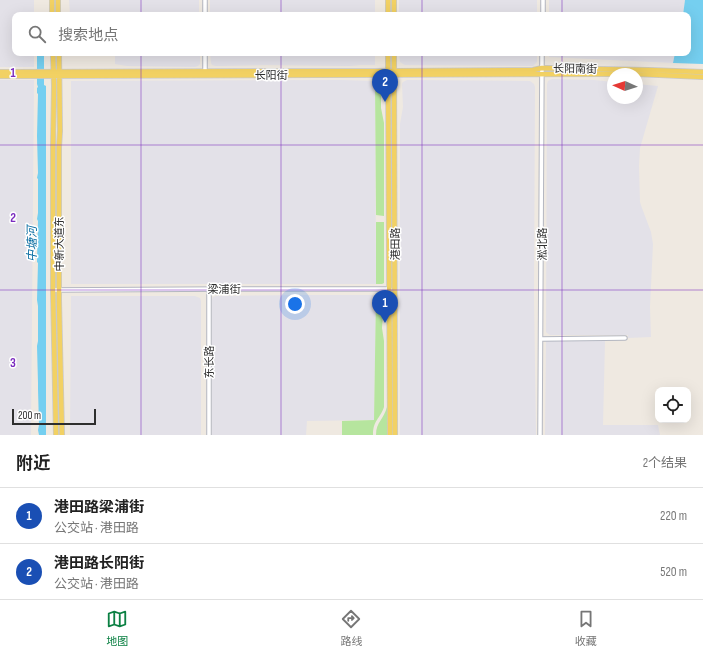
<!DOCTYPE html>
<html lang="zh">
<meta charset="utf-8">
<style>
:root{--surface:#fff;--page:#f2f2f2;--text:#222;--muted:#767676;--line:#e0e0e0;--accent:#0b8043}
body{margin:0;font-family:"Sofia Sans Condensed","Noto Sans SC",sans-serif;background:var(--page);color:var(--text)}
.controls{position:absolute;right:12px;bottom:12px;display:grid;overflow:hidden;border-radius:8px;box-shadow:0 4px 16px #0002}
.controls button{width:36px;height:36px;display:grid;place-items:center;padding:0;border:0;border-bottom:1px solid var(--line);background:var(--surface);color:var(--text);font:20px sans-serif}
.compass{position:absolute;left:607px;top:68px;width:36px;height:36px;border-radius:50%;background:var(--surface);box-shadow:0 4px 16px #0002;rotate:273deg}
.scale{position:absolute;left:12px;bottom:10px;width:84px;box-sizing:border-box;padding-left:4px;border:2px solid #2e2e2e;border-top:0;font-size:11px;line-height:14px;white-space:nowrap;color:#2e2e2e;-webkit-text-stroke:3px #fff;paint-order:stroke}
.you{position:absolute;left:295px;top:304px;width:14px;height:14px;margin:-10px;border:3px solid #fff;border-radius:50%;background:#1a73e8;box-shadow:0 0 0 6px #1a73e833}
.badge{display:grid;place-items:center;width:26px;height:26px;border-radius:50%;background:var(--accent);color:#fff;font-size:13px;font-weight:700}
.pin{position:absolute;translate:-50% -33px;filter:drop-shadow(0 1px 2px #0008)}
.pin::after{content:'';position:absolute;top:21px;width:14px;height:12px;background:inherit;clip-path:polygon(0 0,100% 0,50% 100%)}
.list{margin:0;padding:0;list-style:none}
h2{display:flex;justify-content:space-between;align-items:center;height:52px;margin:0;padding:0 16px;font-size:17px}
h2 small{font-size:13px;font-weight:400;color:var(--muted)}
.list li{display:grid;grid-template-columns:26px 1fr auto;gap:12px;align-items:center;box-sizing:border-box;height:56px;padding:0 16px;border-top:1px solid var(--line)}
.list b{display:block;font-size:15px;white-space:nowrap}
.list p{margin:0;font-size:13px;white-space:nowrap;color:var(--muted)}
.list em{font-size:13px;font-style:normal;color:var(--muted)}
.icon{flex:none;width:22px;height:22px;fill:none;stroke:currentColor;stroke-width:2;stroke-linecap:round;stroke-linejoin:round}
.map{position:relative;flex:none;width:703px;height:435px;overflow:hidden}
.search{position:absolute;background:var(--surface);box-shadow:0 4px 16px #0002;left:12px;right:12px;top:12px;height:44px;display:flex;align-items:center;gap:10px;box-sizing:border-box;padding:0 14px;border-radius:8px;color:var(--muted);font-size:15px}
.sheet{height:164px;background:var(--surface)}
nav{display:flex;justify-content:space-around;align-items:center;box-sizing:border-box;height:56px;border-top:1px solid var(--line);background:var(--surface);font-size:11px;color:var(--muted)}
nav a{display:grid;justify-items:center;gap:2px}
nav .on{color:var(--accent)}
.map>svg:first-child{display:block}
.industrial{fill:#e3e1e8}
.green{fill:#b6e59e}
.water{fill:#75cff0}
.lines{fill:none;stroke-linecap:round;stroke-linejoin:round}
.minor-casing{stroke:#b4b7c1;stroke-width:5.5}
.major-casing{stroke:#c9c9c9;stroke-width:6}
.minor{stroke:#fff;stroke-width:3.5}
.major{stroke:#f2d163;stroke-width:4.5}
.grid{fill:none;stroke:#7b2cbf;stroke-width:1;stroke-opacity:0.55}
.labels{text-anchor:middle;dominant-baseline:central;stroke-width:3;stroke-linejoin:round;paint-order:stroke}
.street-label{font-size:11px;fill:#2e2e2e;stroke:#fff}
.water-label{font-size:12px;font-style:italic;fill:#0d6fa3;stroke:#fff}
.grid-label{font-size:13px;text-anchor:middle;font-weight:bold;fill:#7b2cbf;stroke:#fff;stroke-width:3;stroke-linejoin:round;paint-order:stroke}
</style>
<div class="map">
<svg width="703" height="435" viewBox="0 0 703 435">
<rect width="100%" height="100%" fill="#efe9e1"/>
<!-- industrial -->
<path class="industrial" d="M0,0h34v15h-19v38h19v14h-34z
M69,0h130v15h-129z
M210,0h165v15h-165z
M399,0h138v15h-138z
M549,0h136l-2,15h-134z
M115,53h85v11l-2,2 -3,1 -68,-1 -12,-2z
M210,53h165v12h-15l-10,1 -84,-1 -50,1 -4,-1 -1,-2z
M399,53h138v9l-4,4 -128,-1 -2,-1 -3,-2z
M549,53h126l-2,10 -124,-6z
M552,79l42,1 19,2v16h24v-14l21,2 -18,62 -1,18 1,36 2,6 9,24 2,12 -3,63 1,30 -23,1v-3h-78l-3,-2 -1,-1 1,-248 1,-3z
M0,80h34l-3,355h-31z
M341,80l34,1 1,203h-305v-203z
M407,80l123,1 4,3 1,3 -1,208 2,140h-136v-311l3,-17 -1,-23 1,-2z
M308,295h68l-2,125 -67,1 -1,14h-94v-135l1,-3 3,-1z
M71,296h124l5,2 1,3v134h-131z
M546,341h59l-2,84h55l2,10h-115z"/>
<!-- green -->
<path class="green" d="M375,80l5,1 1,3v24l3,15v93l-8,-1z
M376,222h8v61l-2,1h-6z
M376,295h7l1,2 -2,31 2,13v66c-4,12 -11,13 -11,28h-31v-14l32,-1z
M387,407l1,28h-12c0,-13 8,-16 11,-28z"/>
<!-- water -->
<path class="water" d="M685,0h18v64l-30,-1 2,-10h13v-38h-5z
M37,53h7v32l2,1v349h-7l-1,-5 1,-5 -1,-36v-6l-1,-37 1,-5v-35l-1,-6 1,-37 -1,-1 1,-41 -1,-2 1,-6v-34l-1,-1 1,-5 -1,-37 1,-42 -1,-1v-5l1,-1 -1,-3z"/>
<g class="lines">
<defs>
<path id="minor" d="M205,0v15
M543,15v-15
M205,53v20
M53,290l174,-1h163
M541,339l84,-1
M209,435v-146
M540,435l2,-382"/>
<path id="major" d="M52,0v15
M58,0v15
M388,0v15
M394,0v15
M53,53l1,33 -1,61v143l3,145
M59,53l1,78 -1,16v153l3,135
M388,53l2,382
M394,53l1,382
M0,72l394,-1 139,-1 9,-2 106,2 55,2
M637,74l66,3
M0,76l613,-2"/>
</defs>
<!-- minor casing -->
<use href="#minor" class="minor-casing"/>
<!-- major casing -->
<use href="#major" class="major-casing"/>
<!-- minor -->
<use href="#minor" class="minor"/>
<!-- major -->
<use href="#major" class="major"/>
</g>
<!-- grid -->
<path class="grid" d="M141,0v15M281,0v15M422,0v15M562,0v15M141,53v382M281,53v382M422,53v382M562,53v382M0,145h703M0,290h703"/>
<g class="labels">
<!-- street labels -->
<g class="street-label">
<text transform="translate(575 69) rotate(1)">长阳南街</text>
<text x="271" y="75">长阳街</text>
<text transform="translate(59 244) rotate(-90)">中新大道东</text>
<text transform="translate(395 244) rotate(-90)">港田路</text>
<text transform="translate(542 244) rotate(-90)">淞北路</text>
<text x="224" y="289">梁浦街</text>
<text transform="translate(209 362) rotate(-90)">东长路</text>
</g>
<!-- water labels -->
<g class="water-label">
<text transform="translate(32 244) rotate(-90)">中塘河</text>
</g>
</g>
<g class="grid-label">
<text x="13" y="77">1</text>
<text x="13" y="222">2</text>
<text x="13" y="367">3</text>
</g>
</svg>
<div class="controls">
<button><svg class="icon" aria-label="locate" viewBox="0 0 24 24"><circle cx="12" cy="12" r="6"/><path d="M12 2v4M12 18v4M2 12h4M18 12h4"/></svg></button>
</div>
<svg class="compass" viewBox="-18 -18 36 36"><path d="M0-13l5 13h-10z" fill="#e53935"/><path d="M0 13l5-13h-10z" fill="#767676"/></svg>
<div class="scale">200 m</div>
<div class="you"></div>
<div class="pin badge" style="left:385px;top:323px;background:#1a4fb4">1</div>
<div class="pin badge" style="left:385px;top:102px;background:#1a4fb4">2</div>
<div class="search"><svg class="icon" aria-label="search" viewBox="0 0 24 24"><circle cx="10" cy="10" r="6"/><path d="M15 15l6 6"/></svg>搜索地点</div>
</div>
<section class="sheet">
<h2>附近<small>2个结果</small></h2>
<ul class="list">
<li><span class="badge" style="background:#1a4fb4">1</span><div><b>港田路梁浦街</b><p>公交站 · 港田路</p></div><em>220 m</em></li>
<li><span class="badge" style="background:#1a4fb4">2</span><div><b>港田路长阳街</b><p>公交站 · 港田路</p></div><em>520 m</em></li>
</ul>
</section>
<nav>
<a class="on"><svg class="icon" aria-label="map" viewBox="0 0 24 24"><path d="M3 6l6-2 6 2 6-2v14l-6 2-6-2-6 2zM9 4v14M15 6v14"/></svg>地图</a>
<a><svg class="icon" aria-label="directions" viewBox="0 0 24 24"><path d="M12 3l9 9-9 9-9-9zM9 14v-3h6M13 9l2 2-2 2"/></svg>路线</a>
<a><svg class="icon" aria-label="saved" viewBox="0 0 24 24"><path d="M7 4h10v16l-5-4-5 4z"/></svg>收藏</a>
</nav>
